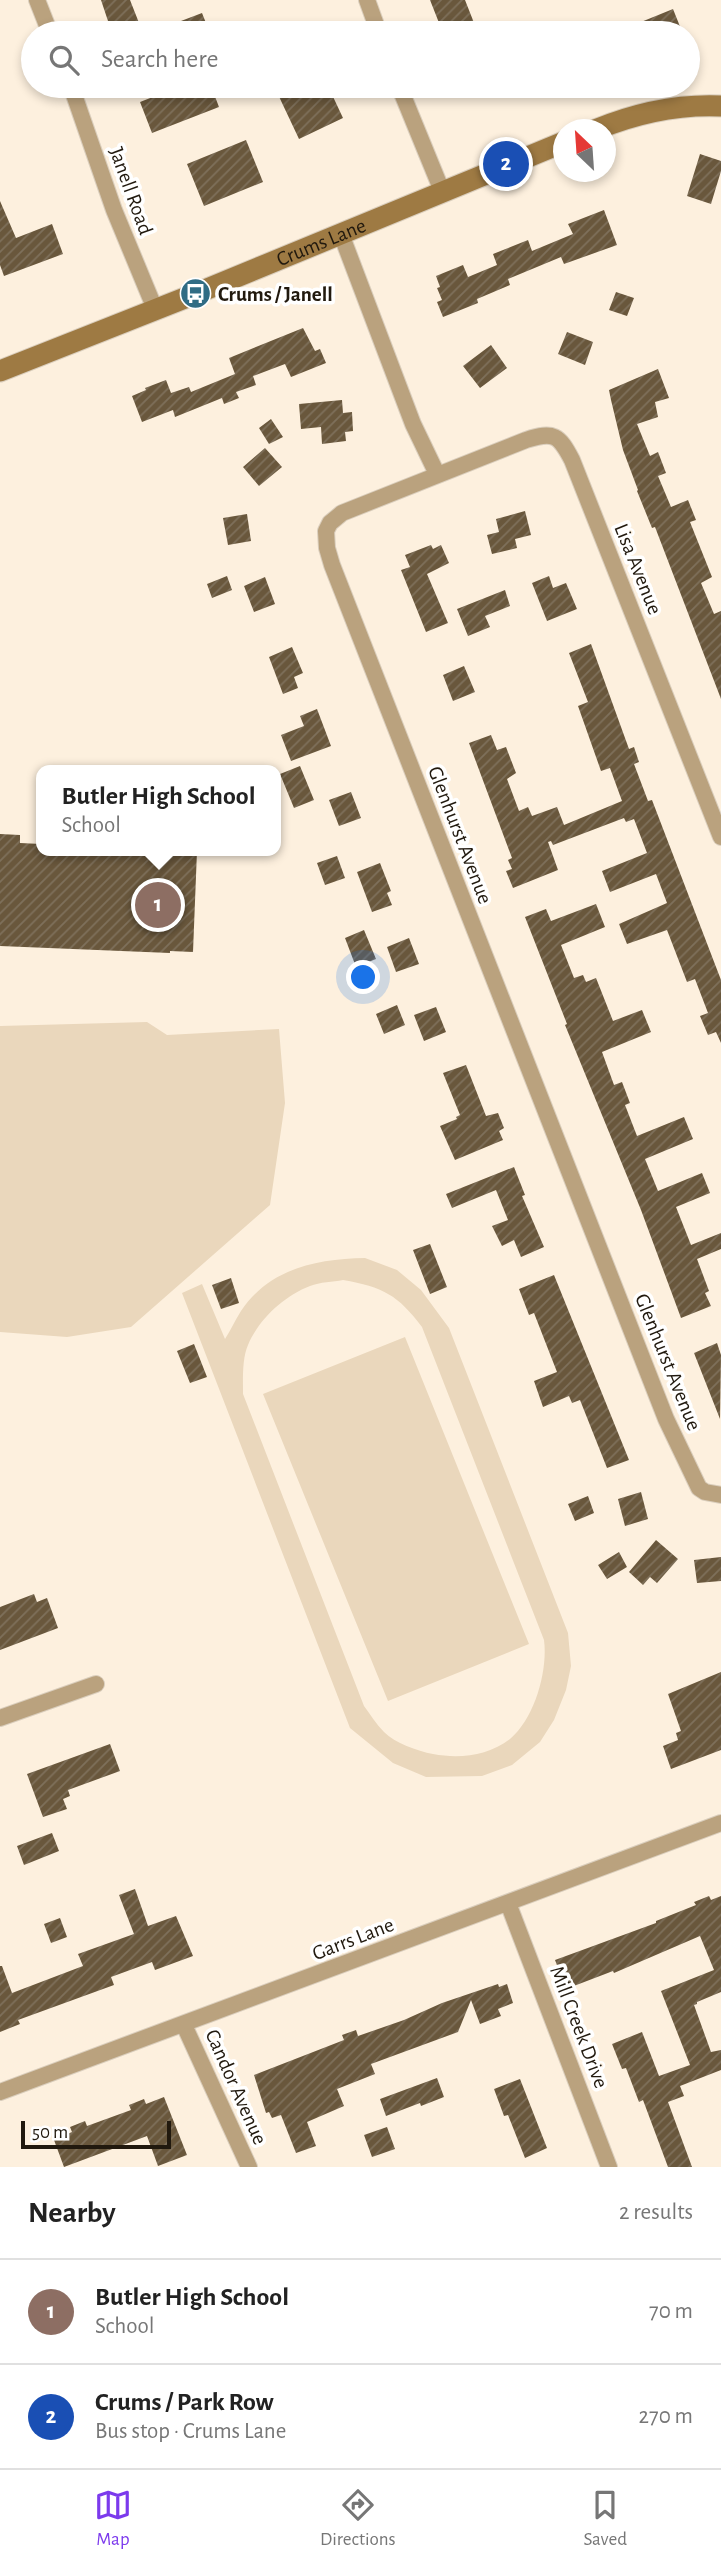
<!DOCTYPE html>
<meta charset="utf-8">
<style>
:root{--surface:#fff;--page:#f6f6f6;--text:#222;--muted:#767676;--line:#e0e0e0;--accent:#7c3aed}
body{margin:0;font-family:"Alegreya Sans",sans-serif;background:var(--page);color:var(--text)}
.compass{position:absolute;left:553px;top:119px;width:63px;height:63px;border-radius:50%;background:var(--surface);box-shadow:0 4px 10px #0003;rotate:335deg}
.scale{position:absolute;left:21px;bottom:18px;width:150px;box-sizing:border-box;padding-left:7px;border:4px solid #21190e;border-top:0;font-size:19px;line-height:24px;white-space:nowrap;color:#21190e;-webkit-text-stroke:5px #fff;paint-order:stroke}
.you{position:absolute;left:364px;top:978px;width:24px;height:24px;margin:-18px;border:5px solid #fff;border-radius:50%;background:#1a73e8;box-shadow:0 0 0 10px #1a73e833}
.badge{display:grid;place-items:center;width:46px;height:46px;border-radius:50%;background:var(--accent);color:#fff;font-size:23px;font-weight:700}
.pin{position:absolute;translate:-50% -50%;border:4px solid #fff;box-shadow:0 2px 7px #0006}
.popup{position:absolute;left:36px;top:765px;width:245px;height:91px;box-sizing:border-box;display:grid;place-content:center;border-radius:14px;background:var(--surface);filter:drop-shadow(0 2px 5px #0005);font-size:23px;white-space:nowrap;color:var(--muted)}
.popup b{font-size:26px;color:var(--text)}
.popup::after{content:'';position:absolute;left:50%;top:100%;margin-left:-14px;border:14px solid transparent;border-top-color:var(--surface)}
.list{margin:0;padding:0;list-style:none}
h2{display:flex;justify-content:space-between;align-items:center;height:91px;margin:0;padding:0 28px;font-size:30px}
h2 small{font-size:23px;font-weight:400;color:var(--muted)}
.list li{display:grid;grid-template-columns:46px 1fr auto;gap:21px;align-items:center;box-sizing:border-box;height:105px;padding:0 28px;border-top:2px solid var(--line)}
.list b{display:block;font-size:26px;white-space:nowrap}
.list p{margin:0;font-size:23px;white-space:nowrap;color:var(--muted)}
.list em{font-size:23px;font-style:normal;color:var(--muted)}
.icon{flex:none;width:38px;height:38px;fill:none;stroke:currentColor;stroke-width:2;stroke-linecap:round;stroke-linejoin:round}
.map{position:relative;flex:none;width:721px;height:2167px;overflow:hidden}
.search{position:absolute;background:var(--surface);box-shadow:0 4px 10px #0003;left:21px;right:21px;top:21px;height:77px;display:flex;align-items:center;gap:18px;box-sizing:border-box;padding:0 24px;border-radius:38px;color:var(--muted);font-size:26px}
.sheet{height:301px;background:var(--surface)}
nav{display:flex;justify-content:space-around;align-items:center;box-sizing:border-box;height:98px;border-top:2px solid var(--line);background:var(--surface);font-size:19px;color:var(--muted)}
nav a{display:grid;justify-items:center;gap:4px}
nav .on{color:var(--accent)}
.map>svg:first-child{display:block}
.garden{fill:#ead7bc;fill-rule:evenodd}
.building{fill:url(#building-hatch)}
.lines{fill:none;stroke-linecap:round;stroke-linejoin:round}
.street-casing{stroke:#dacebd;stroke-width:18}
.secondary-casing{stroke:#dacebd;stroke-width:23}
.street{stroke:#baa27e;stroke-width:16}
.secondary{stroke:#9e7a43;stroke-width:21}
.labels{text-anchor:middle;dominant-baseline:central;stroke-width:7;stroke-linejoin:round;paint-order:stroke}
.street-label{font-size:21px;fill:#21190e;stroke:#fff}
.poi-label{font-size:21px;font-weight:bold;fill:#21190e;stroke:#fff;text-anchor:start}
</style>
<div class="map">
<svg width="721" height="2167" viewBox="0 0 721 2167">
<defs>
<pattern id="building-hatch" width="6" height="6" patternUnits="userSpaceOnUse" patternTransform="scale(1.75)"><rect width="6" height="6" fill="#69573c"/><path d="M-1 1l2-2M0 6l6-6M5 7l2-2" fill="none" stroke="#7e705b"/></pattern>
</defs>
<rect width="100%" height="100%" fill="#fdf0de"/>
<!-- garden -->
<path class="garden" d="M147,1022l20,13 112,-6 6,74 -15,102 -139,122 -64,10 -67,-5v-306z
M365,1258l32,12 24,20 28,38 119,305 3,33 -5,24 -12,30 -14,22 -28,23 -30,11 -56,1 -33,-14 -43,-35 -168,-435 20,-9 23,55c6,-9 10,-19 16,-28 29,-43 76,-52 124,-53zM343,1280c40,7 55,15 79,47l122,313c4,30 -9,78 -34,99 -22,17 -51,20 -77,15 -16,-3 -38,-11 -49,-22 -8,-8 -14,-18 -20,-26l-121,-312c0,-16 -1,-35 5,-49 11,-26 36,-49 62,-59 10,-4 23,-4 33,-6z
M405,1337l124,307 -141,57 -125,-307z"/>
<!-- building -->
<path class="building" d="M101,0h29l13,33h-31z
M430,0h35l13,33h-35z
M673,9l8,20 -11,4h-56z
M202,13l8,20h-24l-5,-12z
M181,86h30l8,21 -67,26 -12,-31z
M274,86h54l15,32 -44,21z
M246,140l17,42 -59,24 -17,-42z
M700,154l21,7v10l-10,33 -24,-8z
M0,201l16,37 36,-14 11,30 -59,22 -4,-11z
M604,210l13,35 -53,19 -3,-7 -53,22 2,6 -33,14 1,4 -35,14 -6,-15 5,-2 -5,-12 3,-1 -4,-11 27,-11 5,12 29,-12 -4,-11 35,-14 4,11 41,-17 -5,-10z
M616,292l18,6 -7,18 -18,-6z
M303,328l12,23 5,-2 6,14 -35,14 -6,-13 -32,12 3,9 -20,7 3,6 -15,6 -2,-6 -47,19 -2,-7 -31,12 -10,-26 14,-6 -1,-2 21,-8 5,13 18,-6 2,5 44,-18 -6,-16z
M567,332l26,10 -8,23 -27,-11z
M491,345l16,23 -27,20 -17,-22z
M658,369l11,29 -14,4 3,15 -21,7 13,32 8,-4 8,21 -8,3 13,31 17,-7 8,20 -6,2 22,55 -11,6 13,31 7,-3v88l-66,-172 -3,1 -15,-37 1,-1 -15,-40 -12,-50 -2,-10z
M342,400l1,13 9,-1 1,19 -8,1 1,9 -24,3 -1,-17 -20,2 -2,-25z
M271,419l12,18 -14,7 -10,-16z
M265,448l17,19 -23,19 -16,-19z
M525,511l6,24 -16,4 2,9 -25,6 -5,-19 12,-3 -3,-13z
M247,514l4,27 -23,4 -5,-27z
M431,545l2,4 8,-4 8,18 -22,11 21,49 -22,9 -25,-62 9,-3 -5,-12z
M227,576l5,14 -20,8 -5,-14z
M549,576l4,12 13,-5 11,26 -30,12 -15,-38z
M265,577l10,27 -21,8 -10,-26z
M505,590l5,16 -25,10 5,11 -22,9 -11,-27z
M591,644l38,105 5,-2 5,15 -5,2 14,37 4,-1 69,180v63l-5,-11 -8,3 -8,-19 8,-3 -13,-34 -8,3 -20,-52 -40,14 -8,-20 48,-21 -11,-29 -46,18 -8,-21 45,-18 -13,-34 -8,3 -2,-4 -71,27 -2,-4 -3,1 10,28 -45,18 -7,-17 6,-2 -4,-9 4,-2 -43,-115 22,-8 6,15 9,-3 10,26 -9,6 12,32 9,-4 4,9 25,-9 7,18 58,-24 -12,-33 -9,3 -23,-65 10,-4 -19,-49z
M292,647l11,26 -9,4 4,11 -15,6 -14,-37z
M464,666l11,26 -22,9 -10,-26z
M317,709l14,37 -40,15 -10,-26 23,-9 -4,-10z
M300,766l14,34 -20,8 -14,-34z
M351,792l10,26 -22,8 -10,-26z
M0,834l20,1v8l21,1v7h156l-4,101 -23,-1v2l-170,-7z
M337,856l8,22 -20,7 -8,-22z
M380,863l11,28 -4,2 5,12 -20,7 -15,-40z
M596,904l9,23 -44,18 13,33 9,-3 3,7 10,-4 17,43 29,-11 9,22 -49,20 12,33 8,-3 8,21 -5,2 12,31 47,-19 9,22 -48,20 13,32 44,-18 8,20 -34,14 15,38 30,-12v16l-24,10 12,32 -4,2 6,13 -30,12 -40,-108 -76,-185 2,-1 -42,-107 21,-8 5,12z
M364,930l12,29 -20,8 -11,-29z
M409,938l10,26 -23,8 -9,-25z
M397,1005l8,20 -21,9 -8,-20z
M436,1007l10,25 -22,9 -10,-26z
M466,1065l20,51 12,-3 6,15 -5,3 4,9 -48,20 -15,-34 17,-7 -1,-2 4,-2 -17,-42z
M514,1167l11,28 -3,1 22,51 -23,10 -7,-17 -12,6 -10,-20 16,-6 -12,-30 -44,18 -6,-14z
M430,1244l17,43 -17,7 -17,-44z
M554,1275l75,185 -22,8 -27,-68 -8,3 -3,-7 -26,11 -9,-26 23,-9 -23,-59 -5,2 -10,-26z
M231,1278l8,25 -18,6 -9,-24z
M717,1343l4,12 -1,64 -26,-66z
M194,1344l13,33 -17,6 -13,-32z
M641,1492l7,27 -23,7 -7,-27z
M588,1496l6,17 -19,8 -7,-17z
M656,1540l22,19 -21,24 -7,-6 -7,8 -14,-13z
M619,1552l8,15 -20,12 -9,-14z
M721,1557v24l-24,2 -3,-23z
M34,1594l3,8 10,-4 11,30 -58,22v-43z
M721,1672v78l-50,19 -8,-23 15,-6 -2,-7 5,-2 -13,-37z
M110,1744l10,27 -52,19 2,6 -7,3 4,10 -24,8 -16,-43z
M52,1833l7,18 -35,14 -7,-19z
M135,1889l13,37 28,-10 17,40 -38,14 -3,-8 -41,15 3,8 -96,35 2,4 -20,8v-66h2l10,27 71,-27 -5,-12 56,-20 -15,-39z
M709,1896l2,4 10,-4v96l-24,10v2l-3,1 17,47 10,-2v20l-41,16 4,10 -16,6 24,65h-24l-25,-67 -4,2 -13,-34 -4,1 -10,-25 30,-12 17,44 31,-11 -29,-74 53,-21 -14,-34 -86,37 -1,-2 -47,18 -11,-29 101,-37v-2l40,-16 -2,-3z
M60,1918l7,19 -16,6 -7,-19z
M498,1984l1,3 8,-3 6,19 -15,6 3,7 -21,8 -9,-24 -13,32 -87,32 4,10 -38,15 7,17 -37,16 9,24 -20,7 -15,-38 -9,3 -3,-6 -3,1 -12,-38 90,-35 -2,-5 14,-5 2,6 46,-16 38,-17z
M437,2078l7,19 -23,9 -1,-3 -34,13 -6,-17z
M520,2079l27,69 -22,10 -17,-43 -4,1 -10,-27z
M164,2097l23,58 -29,11 -11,-30 -83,31 -10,-27 18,-8 -2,-5 15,-6 2,5 44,-16 -2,-5 15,-6 2,5z
M387,2127l8,22 -23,8 -8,-22z"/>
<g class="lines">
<defs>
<path id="street" d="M37,0l13,33
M367,0l12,33
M71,86l43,124 41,99
M399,86l43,105
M341,234l72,190 24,50
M721,837l-149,-377c-13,-25 -18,-29 -46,-20l-184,73 -12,10 -4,8 1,17 5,17 334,854 33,69 6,4 16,3
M0,1718l96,-34
M508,1903l101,264
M184,2025l65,142
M0,2092l721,-269"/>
<g id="secondary">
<path d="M595,130c41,-17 82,-26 126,-24"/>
<path id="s1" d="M0,371l195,-77 369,-152"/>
</g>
</defs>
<!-- street casing -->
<use href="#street" class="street-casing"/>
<!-- secondary casing -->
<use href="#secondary" class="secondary-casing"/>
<!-- street -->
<use href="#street" class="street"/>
<!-- secondary -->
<use href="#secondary" class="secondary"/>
</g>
<!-- icons -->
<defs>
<symbol id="bus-disc" viewBox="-11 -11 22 22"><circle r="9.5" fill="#306c84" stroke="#fff"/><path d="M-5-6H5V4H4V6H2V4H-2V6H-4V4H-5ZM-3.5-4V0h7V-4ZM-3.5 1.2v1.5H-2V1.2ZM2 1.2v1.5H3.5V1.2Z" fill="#fff"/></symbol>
</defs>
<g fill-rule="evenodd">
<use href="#bus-disc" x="178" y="276" width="35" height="35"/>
</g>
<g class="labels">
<!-- street labels -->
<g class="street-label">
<text transform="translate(131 191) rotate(70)">Janell Road</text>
<text stroke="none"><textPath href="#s1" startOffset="346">Crums Lane</textPath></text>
<text transform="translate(638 569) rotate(68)">Lisa Avenue</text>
<text transform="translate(460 835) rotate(69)">Glenhurst Avenue</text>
<text transform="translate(668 1362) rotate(68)">Glenhurst Avenue</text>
<text transform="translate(353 1939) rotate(-21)">Garrs Lane</text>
<text transform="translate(579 2027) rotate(69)">Mill Creek Drive</text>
<text transform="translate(236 2087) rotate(66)">Candor Avenue</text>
</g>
<!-- poi labels -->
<g class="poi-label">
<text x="218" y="294">Crums / Janell</text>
</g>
</g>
</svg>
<svg class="compass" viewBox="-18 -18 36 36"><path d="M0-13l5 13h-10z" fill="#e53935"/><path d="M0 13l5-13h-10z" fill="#767676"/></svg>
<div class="scale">50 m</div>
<div class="you"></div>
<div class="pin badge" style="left:158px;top:905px;background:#8d6e63">1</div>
<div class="popup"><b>Butler High School</b>School</div>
<div class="pin badge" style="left:506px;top:164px;background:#1a4fb4">2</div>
<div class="search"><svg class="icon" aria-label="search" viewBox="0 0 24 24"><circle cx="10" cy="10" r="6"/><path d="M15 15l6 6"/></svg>Search here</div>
</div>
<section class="sheet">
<h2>Nearby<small>2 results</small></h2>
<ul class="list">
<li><span class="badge" style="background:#8d6e63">1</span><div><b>Butler High School</b><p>School</p></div><em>70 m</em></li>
<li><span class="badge" style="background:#1a4fb4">2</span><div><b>Crums / Park Row</b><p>Bus stop · Crums Lane</p></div><em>270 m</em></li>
</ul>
</section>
<nav>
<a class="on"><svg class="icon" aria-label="map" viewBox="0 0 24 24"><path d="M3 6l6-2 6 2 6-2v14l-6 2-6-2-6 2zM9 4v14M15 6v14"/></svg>Map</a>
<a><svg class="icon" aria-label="directions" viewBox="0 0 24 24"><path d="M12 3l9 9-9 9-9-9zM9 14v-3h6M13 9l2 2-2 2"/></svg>Directions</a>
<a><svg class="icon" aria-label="saved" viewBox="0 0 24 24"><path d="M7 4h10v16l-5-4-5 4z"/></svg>Saved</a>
</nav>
